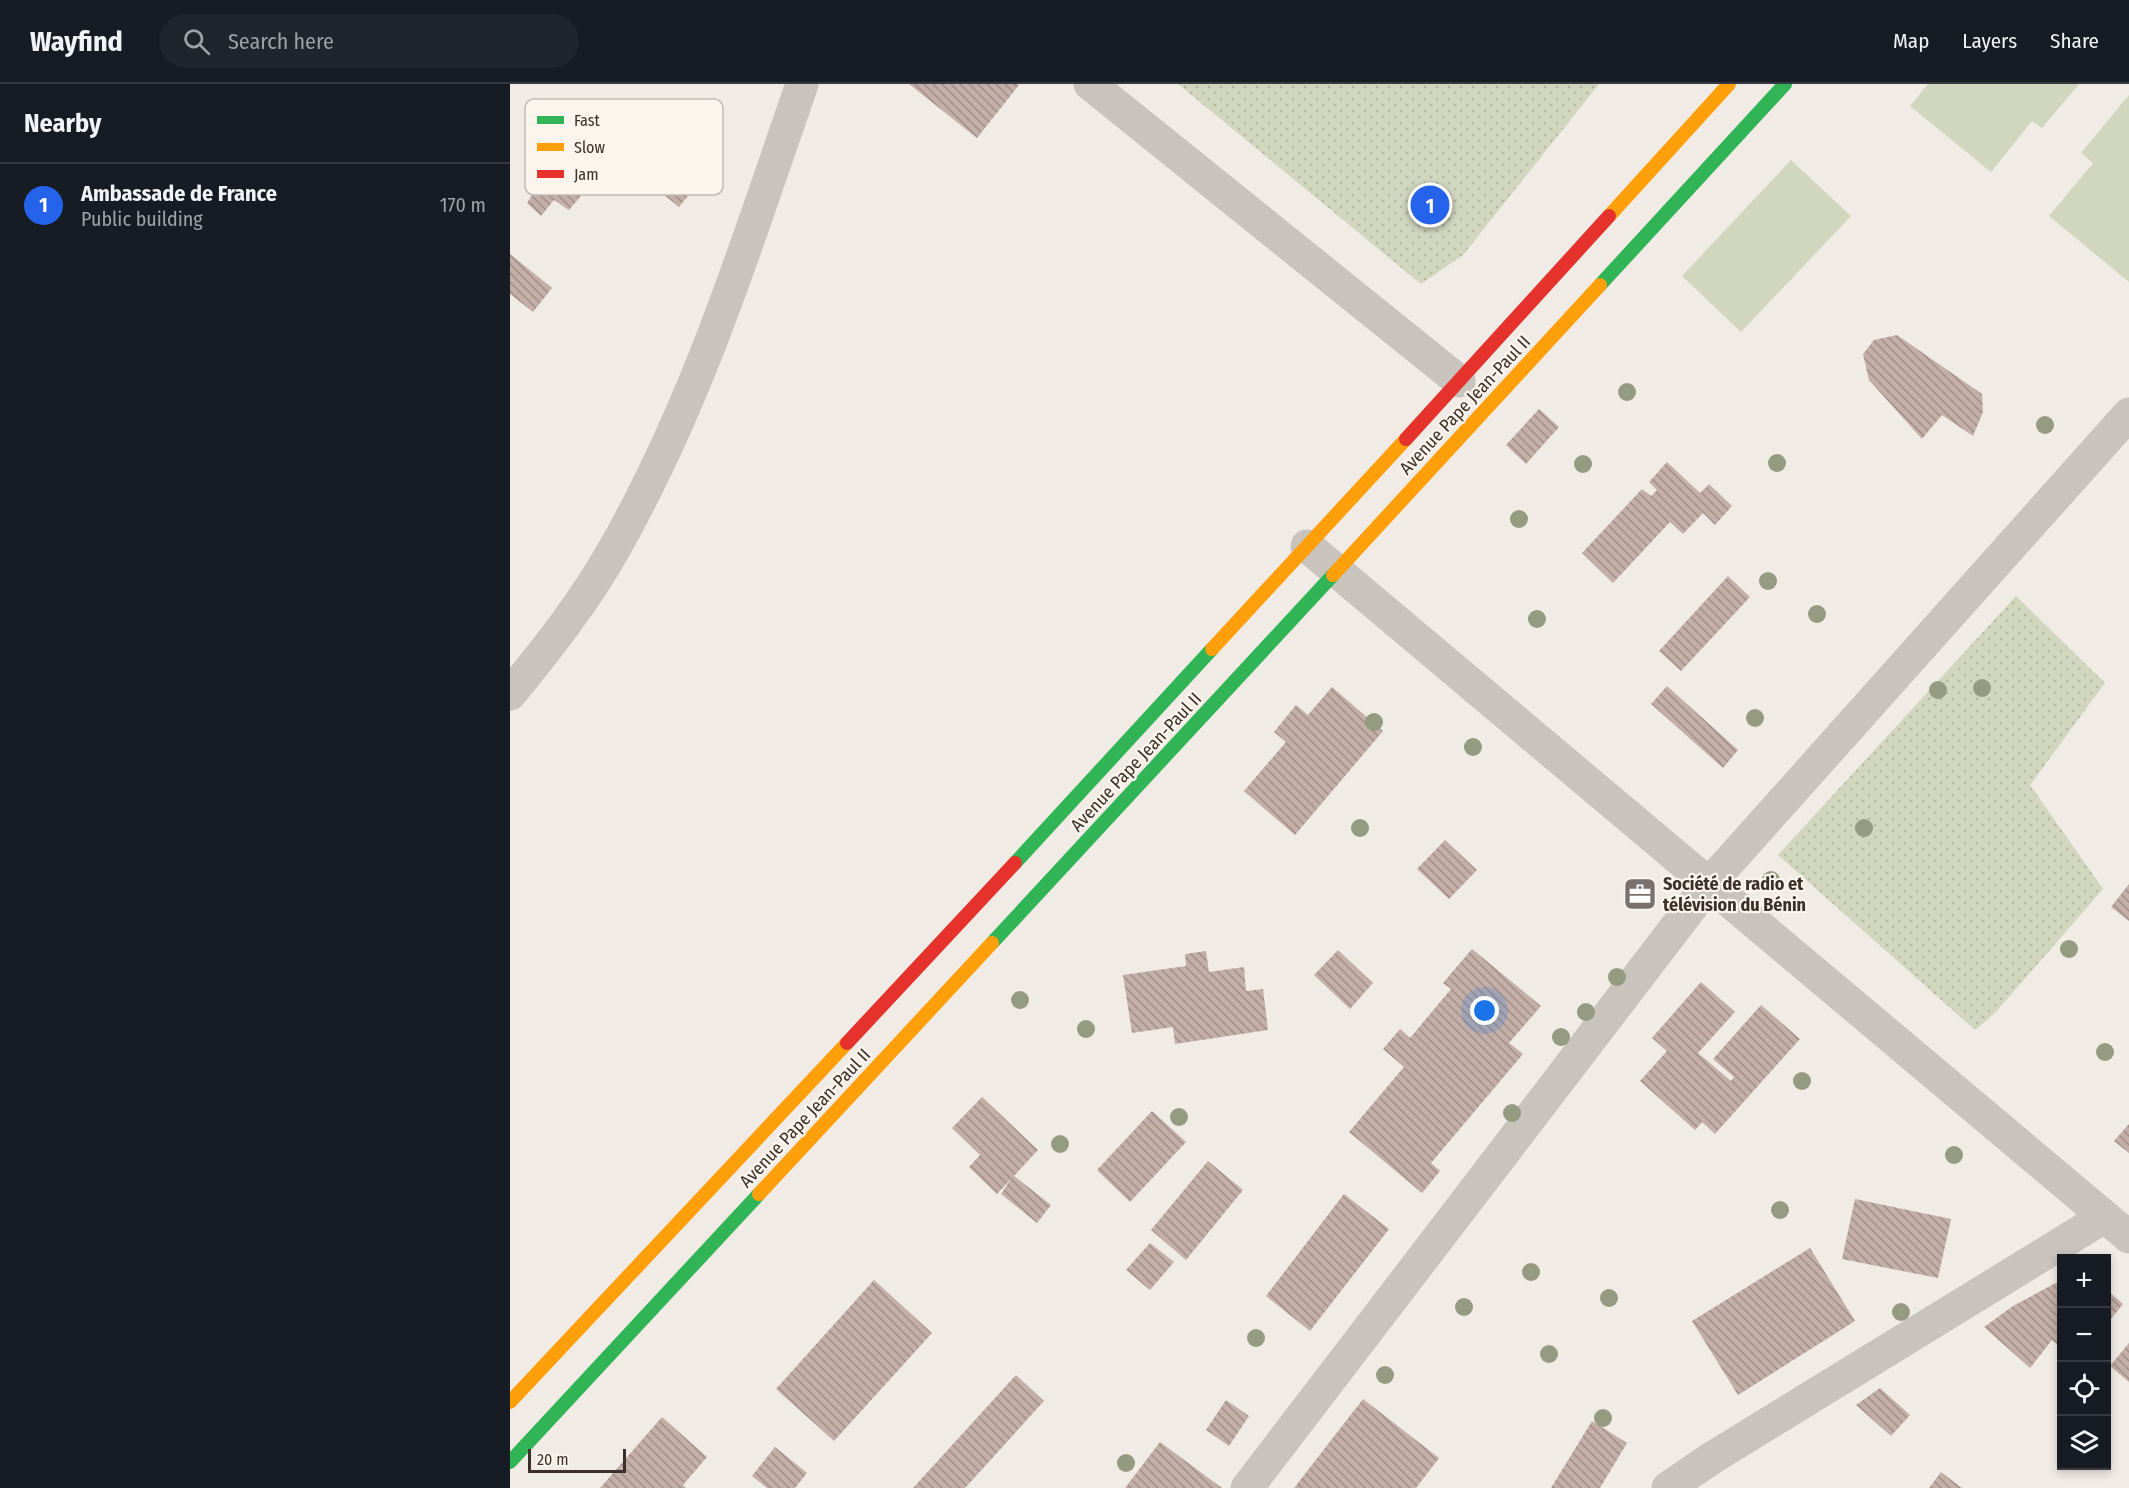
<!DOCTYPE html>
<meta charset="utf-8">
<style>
:root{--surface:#171b24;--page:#20242c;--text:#f1f3f6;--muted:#9ea1a6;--line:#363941;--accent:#2563eb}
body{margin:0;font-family:"Fira Sans Condensed",sans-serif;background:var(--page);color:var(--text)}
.controls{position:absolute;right:18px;bottom:18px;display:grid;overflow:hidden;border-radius:0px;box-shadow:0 3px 9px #0003}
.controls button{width:54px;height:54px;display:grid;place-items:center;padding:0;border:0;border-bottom:2px solid var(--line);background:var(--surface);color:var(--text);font:30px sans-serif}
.scale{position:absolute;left:18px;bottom:15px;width:98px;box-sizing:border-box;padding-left:6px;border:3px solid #3b302b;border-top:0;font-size:16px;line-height:21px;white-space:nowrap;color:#3b302b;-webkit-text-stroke:4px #fbf5ee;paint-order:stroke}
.you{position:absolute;left:975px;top:927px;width:21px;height:21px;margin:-15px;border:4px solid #fff;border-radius:50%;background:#1a73e8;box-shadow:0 0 0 9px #1a73e833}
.badge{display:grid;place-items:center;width:39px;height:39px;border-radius:50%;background:var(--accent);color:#fff;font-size:20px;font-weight:700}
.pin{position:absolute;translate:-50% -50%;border:3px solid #fff;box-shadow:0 2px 6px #0006}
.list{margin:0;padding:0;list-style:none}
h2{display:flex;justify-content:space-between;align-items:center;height:78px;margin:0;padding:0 24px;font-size:26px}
h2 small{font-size:20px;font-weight:400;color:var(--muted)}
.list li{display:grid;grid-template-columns:39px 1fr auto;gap:18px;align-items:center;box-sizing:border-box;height:84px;padding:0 24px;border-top:2px solid var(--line)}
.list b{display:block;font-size:22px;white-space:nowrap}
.list p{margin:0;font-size:20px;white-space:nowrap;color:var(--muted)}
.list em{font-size:20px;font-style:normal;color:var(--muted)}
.icon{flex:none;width:33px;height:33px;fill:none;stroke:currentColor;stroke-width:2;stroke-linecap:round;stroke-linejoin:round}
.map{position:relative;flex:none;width:1619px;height:1404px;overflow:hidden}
header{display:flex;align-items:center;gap:36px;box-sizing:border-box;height:84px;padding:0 30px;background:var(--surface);border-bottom:2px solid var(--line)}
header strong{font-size:28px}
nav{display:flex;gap:33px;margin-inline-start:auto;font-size:21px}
.search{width:420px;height:54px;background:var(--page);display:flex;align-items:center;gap:15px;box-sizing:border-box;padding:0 21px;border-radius:33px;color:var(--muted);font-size:22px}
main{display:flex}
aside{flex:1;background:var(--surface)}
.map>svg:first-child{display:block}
.garden{fill:url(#garden-dots)}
.pitch{fill:#d1d6bf}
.building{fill:url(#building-back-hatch)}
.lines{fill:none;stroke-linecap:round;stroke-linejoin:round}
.street{stroke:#c9c3be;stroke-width:33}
.fast{stroke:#30b455;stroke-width:14}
.slow{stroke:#ff9f0a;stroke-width:14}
.jam{stroke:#e5322d;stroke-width:14}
.tree{fill:#959b80}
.labels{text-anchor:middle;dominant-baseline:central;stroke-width:4.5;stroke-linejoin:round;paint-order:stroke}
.street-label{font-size:18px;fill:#3b302b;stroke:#fbf5ee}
.poi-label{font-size:18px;font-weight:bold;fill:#3b302b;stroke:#fbf5ee;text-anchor:start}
.key{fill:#fbf5ee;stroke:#c1bab4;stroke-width:1.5}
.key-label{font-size:16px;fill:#3b302b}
</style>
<header>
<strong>Wayfind</strong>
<div class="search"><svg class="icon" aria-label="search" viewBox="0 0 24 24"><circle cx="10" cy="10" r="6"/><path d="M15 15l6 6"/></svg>Search here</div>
<nav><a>Map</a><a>Layers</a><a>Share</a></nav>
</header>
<main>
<aside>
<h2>Nearby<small></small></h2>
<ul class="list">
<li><span class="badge">1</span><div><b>Ambassade de France</b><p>Public building</p></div><em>170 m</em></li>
</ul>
</aside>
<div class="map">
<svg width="1619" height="1404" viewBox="0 0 1619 1404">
<defs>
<pattern id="garden-dots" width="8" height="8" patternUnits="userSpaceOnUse" patternTransform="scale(1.5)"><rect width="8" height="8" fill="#d1d6bf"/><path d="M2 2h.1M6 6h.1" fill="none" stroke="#b4b8a4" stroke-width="1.8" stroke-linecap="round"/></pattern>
<pattern id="building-back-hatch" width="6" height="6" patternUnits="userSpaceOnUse" patternTransform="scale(1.5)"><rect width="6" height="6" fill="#c3afa7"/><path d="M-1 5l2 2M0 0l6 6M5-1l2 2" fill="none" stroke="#a08f88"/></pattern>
</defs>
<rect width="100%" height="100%" fill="#f0ebe5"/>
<!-- garden -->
<path class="garden" d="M668,0h421l-136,171 -42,29z
M1506,512l89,87 -75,102 73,104 -108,124 -20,17 -197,-175z"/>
<!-- pitch -->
<path class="pitch" d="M1418,0h151l-37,44 -10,-7 -41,51 -81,-66z
M1619,11v187l-80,-66 44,-53 -12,-10z
M1281,76l60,56 -110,116 -59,-56z"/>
<!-- building -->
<path class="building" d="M399,0h109l1,1 -42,53z
M92,41l51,25 43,36 -17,21 -41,-33 -9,6 -20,-17 -40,47 -15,-10 -13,16 -14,-13 10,-16 -2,-32 17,-23 26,20z
M0,170l42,34 -19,24 -23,-18z
M1387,251l85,59 1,18 -10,24 -31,-21 -20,24 -53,-59 -6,-26 11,-14z
M1029,325l20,18 -33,37 -20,-19z
M1157,378l33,31 9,-9 23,22 -17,19 -12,-12 -20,21 -13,-12 -57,61 -31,-30 60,-64 9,7 6,-6 -8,-8z
M1218,492l22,21 -69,74 -22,-20z
M1157,602l71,64 -15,18 -72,-64z
M822,603l51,44 -88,104 -51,-44 42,-49 -12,-10 22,-27 12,10z
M935,756l32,30 -28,29 -32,-30z
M1619,800v37l-18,-14z
M962,865l69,57 -32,37 14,11 -92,109 9,8 -18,22 -73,-61 55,-65 -21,-18 17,-20 10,9 41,-49 -8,-6z
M828,866l35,33 -23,26 -36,-34z
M696,867l3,21 35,-5 2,24 17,-2 5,41 -93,14 -2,-17 -41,6 -9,-58 63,-9 -1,-12z
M1191,898l34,30 -37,41 33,28 3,-4 -21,-18 48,-54 39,34 -85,95 -13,-12 -7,8 -55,-49 27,-30 -15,-13z
M472,1013l56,53 -24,26 37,29 -14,18 -36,-29 10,-15 -14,15 -28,-27 11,-12 -28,-27z
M642,1027l34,31 -56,60 -33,-32z
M1619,1040v29l-15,-12z
M698,1077l35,29 -57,70 -35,-30z
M834,1110l45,35 -79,102 -44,-35z
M1345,1115l96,20 -13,59 -96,-19z
M640,1159l24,19 -24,28 -24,-20z
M1300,1164l45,73 -117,74 -46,-74z
M364,1196l58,53 -98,108 -58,-52z
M1551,1196v68l-9,-8 -22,28 -46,-41 29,-21z
M1596,1205l17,15 -17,21z
M1619,1259v39l-19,-16z
M506,1291l28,26 -79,87h-52z
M1370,1304l30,27 -19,21 -35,-31z
M853,1315l76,59 -23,30h-122z
M716,1316l23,16 -20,30 -23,-16z
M152,1333l45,40 -24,28 3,3h-86z
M1082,1337l35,22 -27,45h-49z
M650,1358l62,46h-97z
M265,1363l32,26 -12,15h-28l-15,-12z
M1431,1388l21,16h-33z"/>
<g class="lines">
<!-- street -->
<path class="street" d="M580,0l369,297
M797,462l822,691
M0,610c37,-45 74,-92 103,-143 84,-147 134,-308 189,-467
M737,1404l462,-604 420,-470
M1158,1404l44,-30 392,-241"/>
<!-- fast -->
<path class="fast" d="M1090,201l185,-201
M505,779l197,-214
M482,859l341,-368
M0,1378l249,-268"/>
<!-- slow -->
<path class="slow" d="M1099,132l120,-132
M823,491l267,-290
M702,565l194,-210
M249,1110l233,-251
M0,1318l337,-359"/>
<!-- jam -->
<path class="jam" d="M896,355l203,-223
M337,959l168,-180"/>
</g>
<!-- trees -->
<g class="tree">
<circle cx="1117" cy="308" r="9"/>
<circle cx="1535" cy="341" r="9"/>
<circle cx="1267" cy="379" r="9"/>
<circle cx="1073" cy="380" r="9"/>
<circle cx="1009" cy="435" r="9"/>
<circle cx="1258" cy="497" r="9"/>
<circle cx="1307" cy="530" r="9"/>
<circle cx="1027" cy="535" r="9"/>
<circle cx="1472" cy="604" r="9"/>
<circle cx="1428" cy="606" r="9"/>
<circle cx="1245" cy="634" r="9"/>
<circle cx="864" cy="638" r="9"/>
<circle cx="963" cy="663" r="9"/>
<circle cx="850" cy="744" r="9"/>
<circle cx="1354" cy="744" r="9"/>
<circle cx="1261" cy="796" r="9"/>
<circle cx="1559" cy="865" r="9"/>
<circle cx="1107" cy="893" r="9"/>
<circle cx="510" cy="916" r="9"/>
<circle cx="1076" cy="928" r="9"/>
<circle cx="576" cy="945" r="9"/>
<circle cx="1051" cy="953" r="9"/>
<circle cx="1595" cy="968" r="9"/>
<circle cx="1292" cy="997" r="9"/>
<circle cx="1002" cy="1029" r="9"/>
<circle cx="669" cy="1033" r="9"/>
<circle cx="550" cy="1060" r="9"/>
<circle cx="1444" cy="1071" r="9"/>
<circle cx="1270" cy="1126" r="9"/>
<circle cx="1021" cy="1188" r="9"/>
<circle cx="1099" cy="1214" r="9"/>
<circle cx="954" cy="1223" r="9"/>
<circle cx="1391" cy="1228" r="9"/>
<circle cx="746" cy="1254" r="9"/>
<circle cx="1039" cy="1270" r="9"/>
<circle cx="875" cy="1291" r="9"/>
<circle cx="1093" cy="1334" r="9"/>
<circle cx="616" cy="1379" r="9"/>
</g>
<!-- icons -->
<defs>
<symbol id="office-square" viewBox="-11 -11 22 22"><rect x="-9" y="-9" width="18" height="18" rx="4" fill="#7a716c" stroke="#fbf5ee"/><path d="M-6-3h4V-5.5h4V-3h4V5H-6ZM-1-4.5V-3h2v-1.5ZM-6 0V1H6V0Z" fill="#fff"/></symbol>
</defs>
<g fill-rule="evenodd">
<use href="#office-square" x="1111" y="791" width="38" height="38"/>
</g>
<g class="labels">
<!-- street labels -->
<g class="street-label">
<text transform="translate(955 321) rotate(-47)">Avenue Pape Jean-Paul II</text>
<text transform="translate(626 678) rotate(-47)">Avenue Pape Jean-Paul II</text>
<text transform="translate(295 1034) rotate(-47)">Avenue Pape Jean-Paul II</text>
</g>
<!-- poi labels -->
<g class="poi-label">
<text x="1153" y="800">Société de radio et<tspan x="1153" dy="21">télévision du Bénin</tspan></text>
</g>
</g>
<!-- legend -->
<rect x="15" y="15" width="198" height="96" rx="9" class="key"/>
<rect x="27" y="32" width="27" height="8" fill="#30b455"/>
<rect x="27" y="59" width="27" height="8" fill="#ff9f0a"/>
<rect x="27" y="86" width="27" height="8" fill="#e5322d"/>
<g class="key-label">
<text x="64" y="42">Fast</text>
<text x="64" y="69">Slow</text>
<text x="64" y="96">Jam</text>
</g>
</svg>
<div class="controls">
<button>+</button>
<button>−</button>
<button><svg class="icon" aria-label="locate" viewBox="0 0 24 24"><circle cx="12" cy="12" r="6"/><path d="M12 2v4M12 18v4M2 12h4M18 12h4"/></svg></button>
<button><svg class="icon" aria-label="layers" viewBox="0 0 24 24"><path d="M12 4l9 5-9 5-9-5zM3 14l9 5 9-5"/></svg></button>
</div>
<div class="scale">20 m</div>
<div class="you"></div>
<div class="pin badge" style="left:920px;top:121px">1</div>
</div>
</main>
